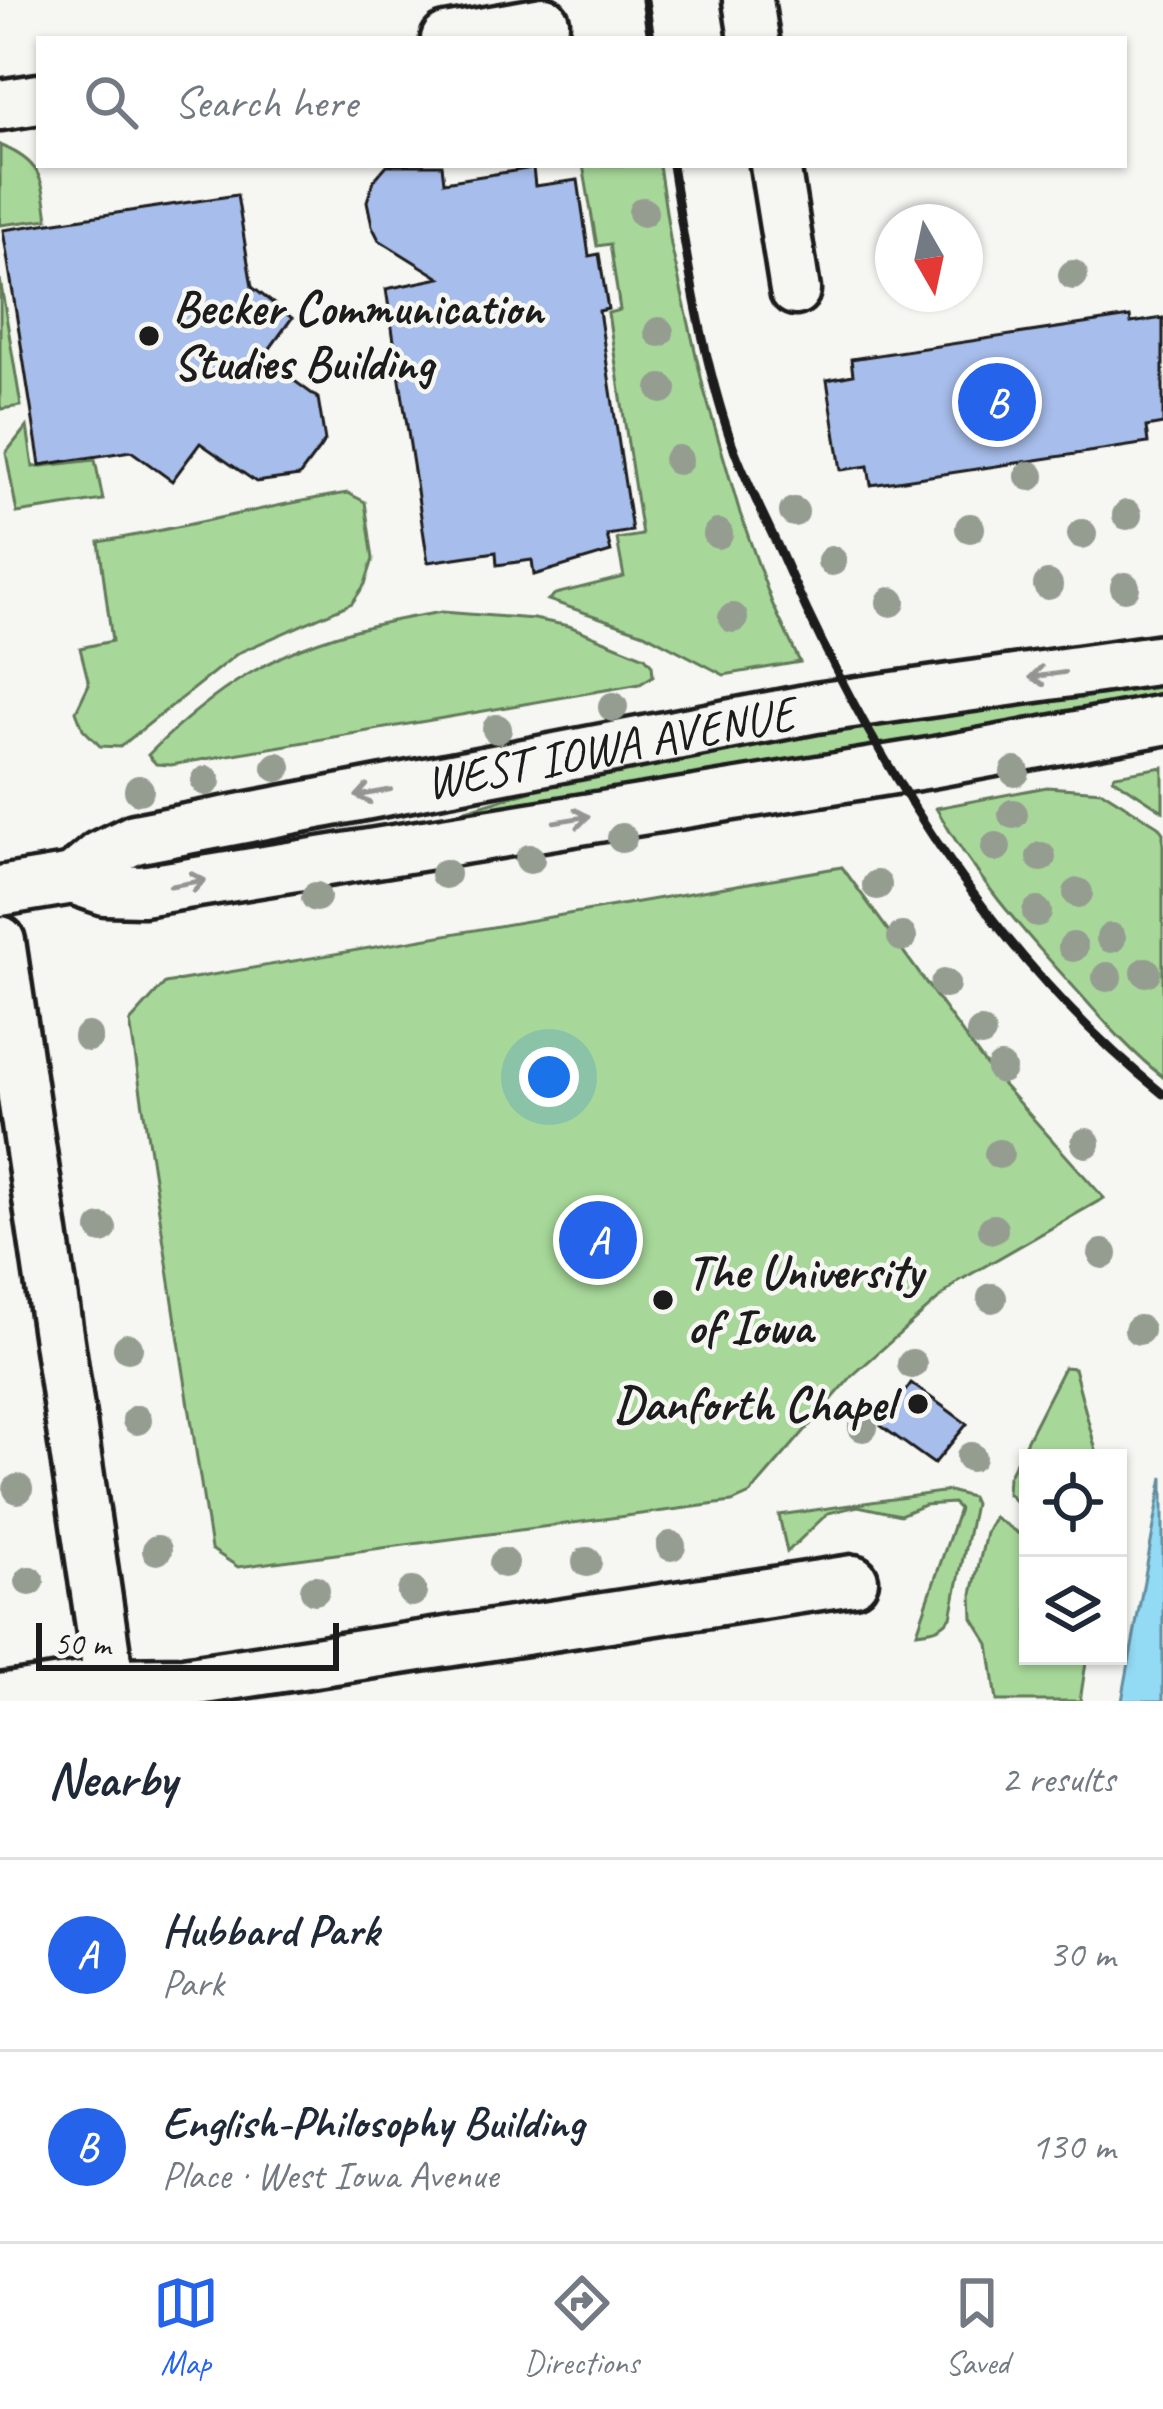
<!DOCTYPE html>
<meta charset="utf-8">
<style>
:root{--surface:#fff;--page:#f2f2f3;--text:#1f2937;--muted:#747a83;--line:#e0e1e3;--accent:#2563eb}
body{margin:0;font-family:Caveat,sans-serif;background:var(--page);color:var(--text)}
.controls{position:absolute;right:36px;bottom:36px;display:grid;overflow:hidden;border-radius:0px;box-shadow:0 3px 9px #0004}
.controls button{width:108px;height:108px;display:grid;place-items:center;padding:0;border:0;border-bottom:3px solid var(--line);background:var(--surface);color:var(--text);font:60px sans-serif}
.compass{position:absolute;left:875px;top:204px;width:108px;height:108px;border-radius:50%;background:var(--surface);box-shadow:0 3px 9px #0004;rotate:171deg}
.scale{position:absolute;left:36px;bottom:30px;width:303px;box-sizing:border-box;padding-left:12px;border:6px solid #1c1c1c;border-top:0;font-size:33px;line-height:42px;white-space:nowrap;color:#1c1c1c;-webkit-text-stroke:9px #f6f6f2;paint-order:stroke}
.you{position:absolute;left:549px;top:1077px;width:42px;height:42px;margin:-30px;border:9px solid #fff;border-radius:50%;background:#1a73e8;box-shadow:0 0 0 18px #1a73e833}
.badge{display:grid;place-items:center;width:78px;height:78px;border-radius:50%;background:var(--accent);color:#fff;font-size:39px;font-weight:700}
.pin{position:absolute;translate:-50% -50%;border:6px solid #fff;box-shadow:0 3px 12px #0006}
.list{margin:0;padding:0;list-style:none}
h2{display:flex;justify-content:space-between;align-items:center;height:156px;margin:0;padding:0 48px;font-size:51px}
h2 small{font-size:39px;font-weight:400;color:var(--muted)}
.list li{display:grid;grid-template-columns:78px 1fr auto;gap:36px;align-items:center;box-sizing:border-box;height:192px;padding:0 48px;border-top:3px solid var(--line)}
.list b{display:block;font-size:45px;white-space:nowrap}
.list p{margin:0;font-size:39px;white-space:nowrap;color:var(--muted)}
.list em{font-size:39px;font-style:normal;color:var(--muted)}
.icon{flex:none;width:66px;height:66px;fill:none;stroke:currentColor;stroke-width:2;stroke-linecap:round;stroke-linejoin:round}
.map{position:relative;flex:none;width:1163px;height:1701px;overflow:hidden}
.search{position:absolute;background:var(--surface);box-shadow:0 3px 9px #0004;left:36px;right:36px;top:36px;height:132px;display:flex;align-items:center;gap:30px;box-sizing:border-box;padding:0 42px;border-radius:0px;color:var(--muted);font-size:45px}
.sheet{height:540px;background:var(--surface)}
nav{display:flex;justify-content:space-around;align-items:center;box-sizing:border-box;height:168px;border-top:3px solid var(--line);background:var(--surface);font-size:33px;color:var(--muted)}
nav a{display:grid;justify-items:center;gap:6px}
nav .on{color:var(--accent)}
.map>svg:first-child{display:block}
.green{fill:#a7d899;stroke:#627a5a;stroke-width:3}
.water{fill:#93daf5;stroke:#638e9e;stroke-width:3}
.building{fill:#a7bdeb;stroke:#1c1c1c;stroke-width:3}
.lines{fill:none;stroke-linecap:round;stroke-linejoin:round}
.minor-casing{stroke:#1c1c1c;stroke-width:57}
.minor{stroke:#f6f6f2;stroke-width:48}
.rail{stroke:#1c1c1c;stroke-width:9}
.tree{fill:#959d91}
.oneway{stroke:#949492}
.poi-dot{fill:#1c1c1c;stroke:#f6f6f2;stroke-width:4.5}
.labels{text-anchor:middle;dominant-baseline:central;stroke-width:9;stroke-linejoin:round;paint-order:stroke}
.poi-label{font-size:48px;font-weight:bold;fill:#1c1c1c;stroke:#f6f6f2;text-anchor:start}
.street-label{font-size:48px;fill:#1c1c1c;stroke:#f6f6f2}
</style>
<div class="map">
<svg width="1163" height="1701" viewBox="0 0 1163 1701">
<rect width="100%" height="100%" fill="#f6f6f2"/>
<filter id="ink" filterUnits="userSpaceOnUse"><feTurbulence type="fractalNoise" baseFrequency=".00833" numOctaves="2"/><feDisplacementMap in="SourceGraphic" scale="24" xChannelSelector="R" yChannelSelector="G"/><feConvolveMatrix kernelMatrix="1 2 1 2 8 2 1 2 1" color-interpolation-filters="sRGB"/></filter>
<g filter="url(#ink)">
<!-- green -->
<path class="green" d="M0,145c41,17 42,32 48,74l-48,6z
M583,165h76l12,80 33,145 36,123 32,90 28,59 -76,13 -80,-42 -96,-33 7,-6 69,-17 -7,-38 25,-4 -34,-222 12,-3 -10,-66 -13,2z
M0,279l21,127 -20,3 -1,-4z
M27,426l6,41 62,-7 8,40 -86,13 -11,-60z
M348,493l17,9 8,57 -8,25 -13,19 -114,50 -118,94 -20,-1 -17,-17 -7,-18 13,-27 -9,-36 32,-7 -13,-99c84,-14 165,-36 249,-49z
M442,612l92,7 35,7 76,31 7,8 1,11 -13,8 -469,81 -15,-1 -8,-9c92,-93 168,-123 294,-143z
M1162,679l1,18 -68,19 -645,103 2,-5 186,-55z
M1163,767v44l-50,-33 2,-3z
M1047,787l55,4 56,35 5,7v244c-35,-27 -62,-60 -91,-92 -51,-56 -99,-111 -136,-177z
M842,867l145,200 117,131 -145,83 -107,95 -102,118 -18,8 -494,65 -27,-18 -81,-527 35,-39z
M1064,1367l10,1 24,90h-70v56l-21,-21 1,-16z
M949,1491l22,6 3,7 -23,113c-11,13 -19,13 -34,15l42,-123 -6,-6 -29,2 -24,10 -42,-9 -30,7 -41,39 -8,-37z
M994,1517l34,23v116h59l-7,45h-83l-8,-57 -16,-26 -1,-24 14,-61z"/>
<!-- water -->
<path class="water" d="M1163,1477v224h-41z"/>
<!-- building -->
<path class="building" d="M387,165h55l2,17 89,-14 2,18 43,-6 11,76 10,-2 9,55 -9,2 33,220 -25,4 4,17 -77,23 -2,-15 -35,5 -1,-13 -68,10 -42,-273 54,-11 -61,-38 -7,-14 -5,-25 7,-21z
M237,195l15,92 40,31 -29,40 55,40 7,43 -26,35 -43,6 -56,-39 -28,38 -41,-30 -91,14 -37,-235z
M1130,317l1,6 32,-5v106l-17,3 2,16 -277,42 -3,-19 -27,4 -14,-90 26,-5 -2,-16z
M911,1383l56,41 -33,40 -53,-38z"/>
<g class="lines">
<defs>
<g id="minor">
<path d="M748,0l6,39"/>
<path d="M446,39l98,-17"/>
<path d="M0,105l39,-6"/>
<path d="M775,165l20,125"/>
<path id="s1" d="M73,879l27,-23 35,-17 681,-131 347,-49"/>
<path d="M0,891l73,-12 32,11 37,1 788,-128 233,-43"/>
<path d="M0,941l112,760"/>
<path d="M0,1699l109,-16 75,-1 669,-102"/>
</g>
</defs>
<!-- minor casing -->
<use href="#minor" class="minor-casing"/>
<!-- minor -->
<use href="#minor" class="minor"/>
<!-- rail -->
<path class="rail" d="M645,0l6,39
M672,165c14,89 28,181 56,267 13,40 34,79 51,117 88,202 210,406 384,545"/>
</g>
<!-- trees -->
<g class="tree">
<circle cx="643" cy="212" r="15"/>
<circle cx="1073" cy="275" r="15"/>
<circle cx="659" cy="332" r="15"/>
<circle cx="662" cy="389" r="15"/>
<circle cx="678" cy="460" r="15"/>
<circle cx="1030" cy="476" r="15"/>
<circle cx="794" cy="512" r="15"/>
<circle cx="1127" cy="515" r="15"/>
<circle cx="970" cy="528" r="15"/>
<circle cx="718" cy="534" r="15"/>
<circle cx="1082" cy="534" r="15"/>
<circle cx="832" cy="561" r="15"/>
<circle cx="1048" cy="585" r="15"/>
<circle cx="1125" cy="587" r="15"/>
<circle cx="891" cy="602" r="15"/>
<circle cx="733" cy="618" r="15"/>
<circle cx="613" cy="707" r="15"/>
<circle cx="497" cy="729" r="15"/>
<circle cx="277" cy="767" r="15"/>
<circle cx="1015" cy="772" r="15"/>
<circle cx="206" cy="781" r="15"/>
<circle cx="139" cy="790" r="15"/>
<circle cx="1013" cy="814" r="15"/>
<circle cx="622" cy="838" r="15"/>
<circle cx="996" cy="847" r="15"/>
<circle cx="1041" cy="857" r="15"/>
<circle cx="530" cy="859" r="15"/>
<circle cx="445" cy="874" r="15"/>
<circle cx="877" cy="885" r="15"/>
<circle cx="1078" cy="893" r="15"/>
<circle cx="316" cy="897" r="15"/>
<circle cx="1037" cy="912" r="15"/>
<circle cx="902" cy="937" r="15"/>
<circle cx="1111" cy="938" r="15"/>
<circle cx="1073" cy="947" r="15"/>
<circle cx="1146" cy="972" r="15"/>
<circle cx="1107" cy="977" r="15"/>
<circle cx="945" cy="984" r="15"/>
<circle cx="981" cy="1033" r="15"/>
<circle cx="88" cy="1037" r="15"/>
<circle cx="1001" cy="1069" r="15"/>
<circle cx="1086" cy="1143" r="15"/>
<circle cx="999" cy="1154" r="15"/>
<circle cx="102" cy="1229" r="15"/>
<circle cx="993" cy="1229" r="15"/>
<circle cx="1103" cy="1254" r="15"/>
<circle cx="992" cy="1298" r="15"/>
<circle cx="1139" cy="1330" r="15"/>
<circle cx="128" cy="1348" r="15"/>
<circle cx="912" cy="1364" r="15"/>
<circle cx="137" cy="1420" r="15"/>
<circle cx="863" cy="1427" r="15"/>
<circle cx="971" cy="1457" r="15"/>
<circle cx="18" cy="1489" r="15"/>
<circle cx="671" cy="1546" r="15"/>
<circle cx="157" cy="1550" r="15"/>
<circle cx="587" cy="1562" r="15"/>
<circle cx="504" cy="1563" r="15"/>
<circle cx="30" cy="1581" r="15"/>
<circle cx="315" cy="1590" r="15"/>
<circle cx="412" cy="1592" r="15"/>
</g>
<!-- one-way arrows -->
<defs><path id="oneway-shaft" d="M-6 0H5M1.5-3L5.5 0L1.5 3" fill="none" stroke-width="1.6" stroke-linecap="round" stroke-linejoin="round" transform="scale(3)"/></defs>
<g class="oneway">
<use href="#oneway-shaft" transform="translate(1047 675) rotate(172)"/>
<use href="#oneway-shaft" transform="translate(373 793) rotate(169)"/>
<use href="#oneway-shaft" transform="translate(572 819) rotate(-9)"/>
<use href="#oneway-shaft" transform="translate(188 883) rotate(-10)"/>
</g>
</g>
<!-- markers -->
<g class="poi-dot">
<circle cx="149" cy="336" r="12"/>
<circle cx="663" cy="1300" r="12"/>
<circle cx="918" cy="1404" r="12"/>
</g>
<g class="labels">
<!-- poi labels -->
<g class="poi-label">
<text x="173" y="308">Becker Communication<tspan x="173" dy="55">Studies Building</tspan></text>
<text x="687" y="1272">The University<tspan x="687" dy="55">of Iowa</tspan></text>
<text x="894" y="1404" text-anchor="end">Danforth Chapel</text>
</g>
<!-- street labels -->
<g class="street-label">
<text stroke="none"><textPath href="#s1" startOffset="558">WEST IOWA AVENUE</textPath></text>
</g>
</g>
</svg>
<div class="controls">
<button><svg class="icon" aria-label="locate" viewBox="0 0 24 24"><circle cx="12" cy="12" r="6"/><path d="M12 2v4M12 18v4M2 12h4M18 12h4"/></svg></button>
<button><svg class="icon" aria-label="layers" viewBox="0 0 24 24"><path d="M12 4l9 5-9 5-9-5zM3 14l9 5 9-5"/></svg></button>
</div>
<svg class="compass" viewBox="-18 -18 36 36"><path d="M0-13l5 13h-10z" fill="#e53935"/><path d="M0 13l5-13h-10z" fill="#747a83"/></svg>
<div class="scale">50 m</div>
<div class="you"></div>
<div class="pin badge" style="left:598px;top:1240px">A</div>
<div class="pin badge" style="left:997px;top:402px">B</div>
<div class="search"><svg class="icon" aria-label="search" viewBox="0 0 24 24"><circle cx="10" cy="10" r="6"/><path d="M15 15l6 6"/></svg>Search here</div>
</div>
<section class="sheet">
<h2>Nearby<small>2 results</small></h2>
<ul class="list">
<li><span class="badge">A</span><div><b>Hubbard Park</b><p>Park</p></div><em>30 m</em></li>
<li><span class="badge">B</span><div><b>English-Philosophy Building</b><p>Place · West Iowa Avenue</p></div><em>130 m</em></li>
</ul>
</section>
<nav>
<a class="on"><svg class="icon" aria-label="map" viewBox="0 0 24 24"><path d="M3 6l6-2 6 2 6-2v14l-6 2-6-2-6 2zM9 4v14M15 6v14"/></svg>Map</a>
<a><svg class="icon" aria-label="directions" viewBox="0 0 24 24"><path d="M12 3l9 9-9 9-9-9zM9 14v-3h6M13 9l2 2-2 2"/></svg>Directions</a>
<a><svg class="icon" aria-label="saved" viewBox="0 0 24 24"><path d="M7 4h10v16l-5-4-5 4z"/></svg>Saved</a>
</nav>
